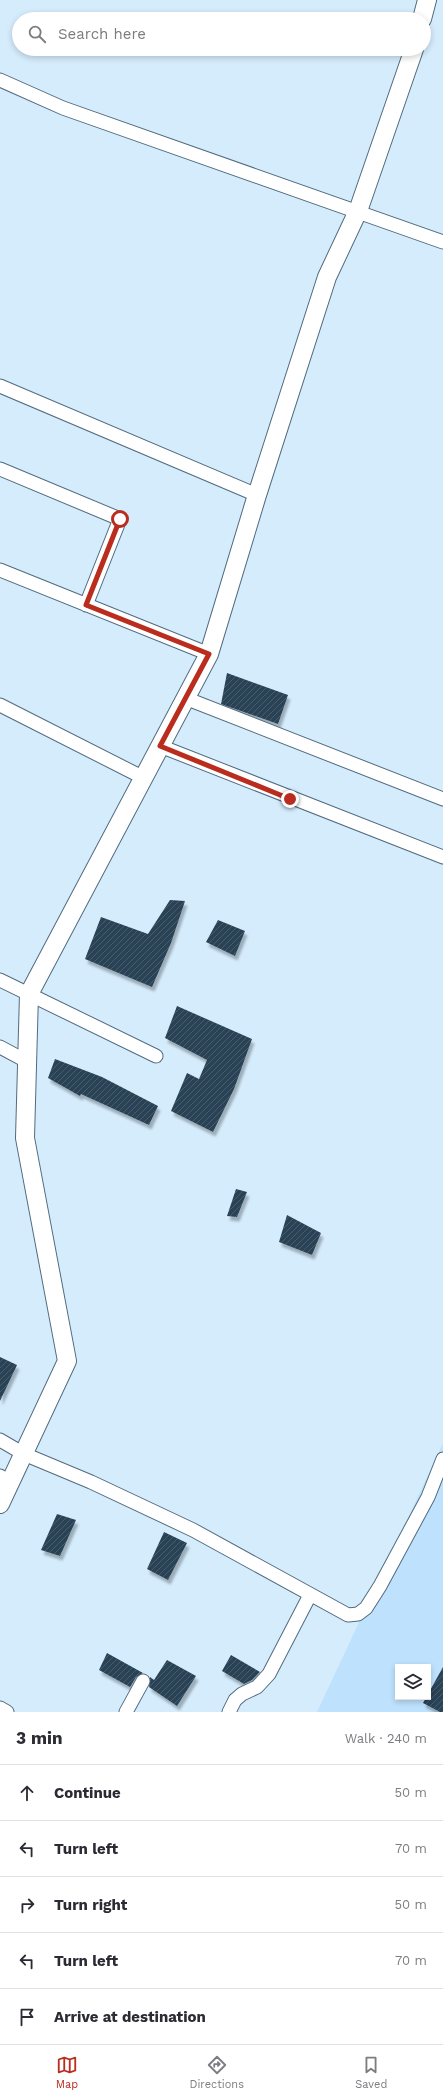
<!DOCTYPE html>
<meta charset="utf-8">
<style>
:root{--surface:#fff;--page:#f7f7f7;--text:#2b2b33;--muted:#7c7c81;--line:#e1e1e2;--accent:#ba2c1e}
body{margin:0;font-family:"Work Sans",sans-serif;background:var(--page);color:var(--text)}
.controls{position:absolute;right:12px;bottom:12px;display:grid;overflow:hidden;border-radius:0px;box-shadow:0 2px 6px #0003}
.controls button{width:36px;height:36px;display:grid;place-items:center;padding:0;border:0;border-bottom:1px solid var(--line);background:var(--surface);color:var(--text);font:20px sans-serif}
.stop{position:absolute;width:12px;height:12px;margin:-9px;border:3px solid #ba2c1e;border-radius:50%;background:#fff}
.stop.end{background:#ba2c1e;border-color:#fff;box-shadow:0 1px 4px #0008}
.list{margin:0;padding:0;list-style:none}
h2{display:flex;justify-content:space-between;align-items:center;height:52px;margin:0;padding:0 16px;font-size:17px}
h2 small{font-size:13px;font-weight:400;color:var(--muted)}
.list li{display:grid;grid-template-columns:26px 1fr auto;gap:12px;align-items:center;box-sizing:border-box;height:56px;padding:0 16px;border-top:1px solid var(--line)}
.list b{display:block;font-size:15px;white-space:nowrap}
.list em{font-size:13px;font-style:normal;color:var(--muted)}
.icon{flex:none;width:22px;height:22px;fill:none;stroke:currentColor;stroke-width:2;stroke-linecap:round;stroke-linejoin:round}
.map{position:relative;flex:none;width:443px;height:1712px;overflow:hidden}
.search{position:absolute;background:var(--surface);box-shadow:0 2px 6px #0003;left:12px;right:12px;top:12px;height:44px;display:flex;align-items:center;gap:10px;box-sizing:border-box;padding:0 14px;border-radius:22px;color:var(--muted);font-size:15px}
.sheet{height:332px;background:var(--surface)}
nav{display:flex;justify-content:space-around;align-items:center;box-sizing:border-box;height:56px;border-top:1px solid var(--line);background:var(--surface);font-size:11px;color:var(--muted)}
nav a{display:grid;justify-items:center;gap:2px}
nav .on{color:var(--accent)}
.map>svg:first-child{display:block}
.built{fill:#bee2fd;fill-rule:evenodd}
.building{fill:url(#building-hatch);filter:url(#shadow)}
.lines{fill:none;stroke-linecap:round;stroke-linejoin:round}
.street-casing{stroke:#516b7e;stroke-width:15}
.secondary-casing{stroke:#516b7e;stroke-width:20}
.street{stroke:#fff;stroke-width:13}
.secondary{stroke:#fff;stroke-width:18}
.route{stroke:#ba2c1e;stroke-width:5}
</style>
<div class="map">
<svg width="443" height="1712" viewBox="0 0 443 1712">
<defs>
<pattern id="building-hatch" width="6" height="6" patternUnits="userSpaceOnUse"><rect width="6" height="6" fill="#2b4355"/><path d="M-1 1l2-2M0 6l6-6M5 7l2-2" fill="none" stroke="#485c6b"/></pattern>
<filter id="shadow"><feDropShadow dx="2.5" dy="4.5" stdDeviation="1" flood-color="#0004"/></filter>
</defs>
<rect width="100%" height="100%" fill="#d5ecfd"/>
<!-- built -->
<path class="built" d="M443,1443v269h-126zM398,1667h30v30h-30z"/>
<!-- building -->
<path class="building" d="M227,673l61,22 -10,29 -57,-20z
M170,900l15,1 -14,42 -19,44 -67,-28 16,-42 47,17z
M218,920l27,11 -10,25 -29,-14z
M177,1006l75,33 -18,50 -21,43 -42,-21 16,-38 12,6 8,-19 -42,-22z
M55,1059l47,18 56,29 -9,19 -68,-31 -1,2 -32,-18z
M236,1189l11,3 -10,25 -10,-1z
M287,1215l34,18 -9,22 -33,-13z
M0,1357l17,8 -17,36z
M57,1514l19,6 -16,36 -19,-6z
M164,1532l23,11 -19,37 -21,-11z
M107,1653l36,20 -7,4 -6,10 -31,-17z
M231,1655l29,17 -8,8 -8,4 -22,-13z
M167,1660l29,16 -19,30 -28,-19 1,-10 4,3z
M443,1667v45h-3l-17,-9z"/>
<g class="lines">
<defs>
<path id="street" d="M0,80l63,28 380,134
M0,386l257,109
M0,469l120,50 -34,86
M0,570l209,84
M185,698l258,101
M0,705l144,73
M160,746l283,111
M0,980l156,76
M0,1047l28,15
M0,1440l24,14 67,28 102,48 155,85 10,-1 8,-6 14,-22 48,-89 15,-38
M0,1476l10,6
M0,1708l7,4
M126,1712l17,-31
M229,1712l6,-12 7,-6 15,-7 12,-13 41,-79"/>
<path id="secondary" d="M422,19l5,-19
M0,1504l67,-143 -42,-223 4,-144 180,-340 48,-159 70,-218 31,-66 56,-162"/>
</defs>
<!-- street casing -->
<use href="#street" class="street-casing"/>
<!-- secondary casing -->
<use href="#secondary" class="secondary-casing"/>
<!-- street -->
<use href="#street" class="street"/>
<!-- secondary -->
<use href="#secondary" class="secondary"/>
</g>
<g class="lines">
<!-- route -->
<path class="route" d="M120,519l-34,86 123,49 -49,92 130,53"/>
</g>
</svg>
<div class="controls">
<button><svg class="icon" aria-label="layers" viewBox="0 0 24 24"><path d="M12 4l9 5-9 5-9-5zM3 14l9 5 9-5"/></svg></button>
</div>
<div class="stop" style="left:120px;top:519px"></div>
<div class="stop end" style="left:290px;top:799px"></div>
<div class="search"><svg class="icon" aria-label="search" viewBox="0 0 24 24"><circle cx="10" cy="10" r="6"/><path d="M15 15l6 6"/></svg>Search here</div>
</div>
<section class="sheet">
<h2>3 min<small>Walk · 240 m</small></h2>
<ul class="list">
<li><svg class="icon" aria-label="ahead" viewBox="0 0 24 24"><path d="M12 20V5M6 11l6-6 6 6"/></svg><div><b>Continue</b></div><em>50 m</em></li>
<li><svg class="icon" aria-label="left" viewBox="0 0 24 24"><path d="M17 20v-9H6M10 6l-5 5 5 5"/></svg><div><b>Turn left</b></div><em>70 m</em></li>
<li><svg class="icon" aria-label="right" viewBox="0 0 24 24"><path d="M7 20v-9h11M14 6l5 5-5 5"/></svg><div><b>Turn right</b></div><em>50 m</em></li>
<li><svg class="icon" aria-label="left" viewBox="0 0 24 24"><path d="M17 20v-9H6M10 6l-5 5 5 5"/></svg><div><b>Turn left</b></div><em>70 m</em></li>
<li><svg class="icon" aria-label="arrive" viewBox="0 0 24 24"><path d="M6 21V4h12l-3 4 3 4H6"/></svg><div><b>Arrive at destination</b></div></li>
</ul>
</section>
<nav>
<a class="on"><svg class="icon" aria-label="map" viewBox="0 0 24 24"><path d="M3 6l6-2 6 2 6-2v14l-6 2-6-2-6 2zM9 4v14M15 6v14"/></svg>Map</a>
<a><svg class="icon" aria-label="directions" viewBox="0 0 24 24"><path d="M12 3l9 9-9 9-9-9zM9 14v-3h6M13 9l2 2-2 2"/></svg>Directions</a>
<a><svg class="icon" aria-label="saved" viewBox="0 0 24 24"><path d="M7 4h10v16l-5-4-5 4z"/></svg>Saved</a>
</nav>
